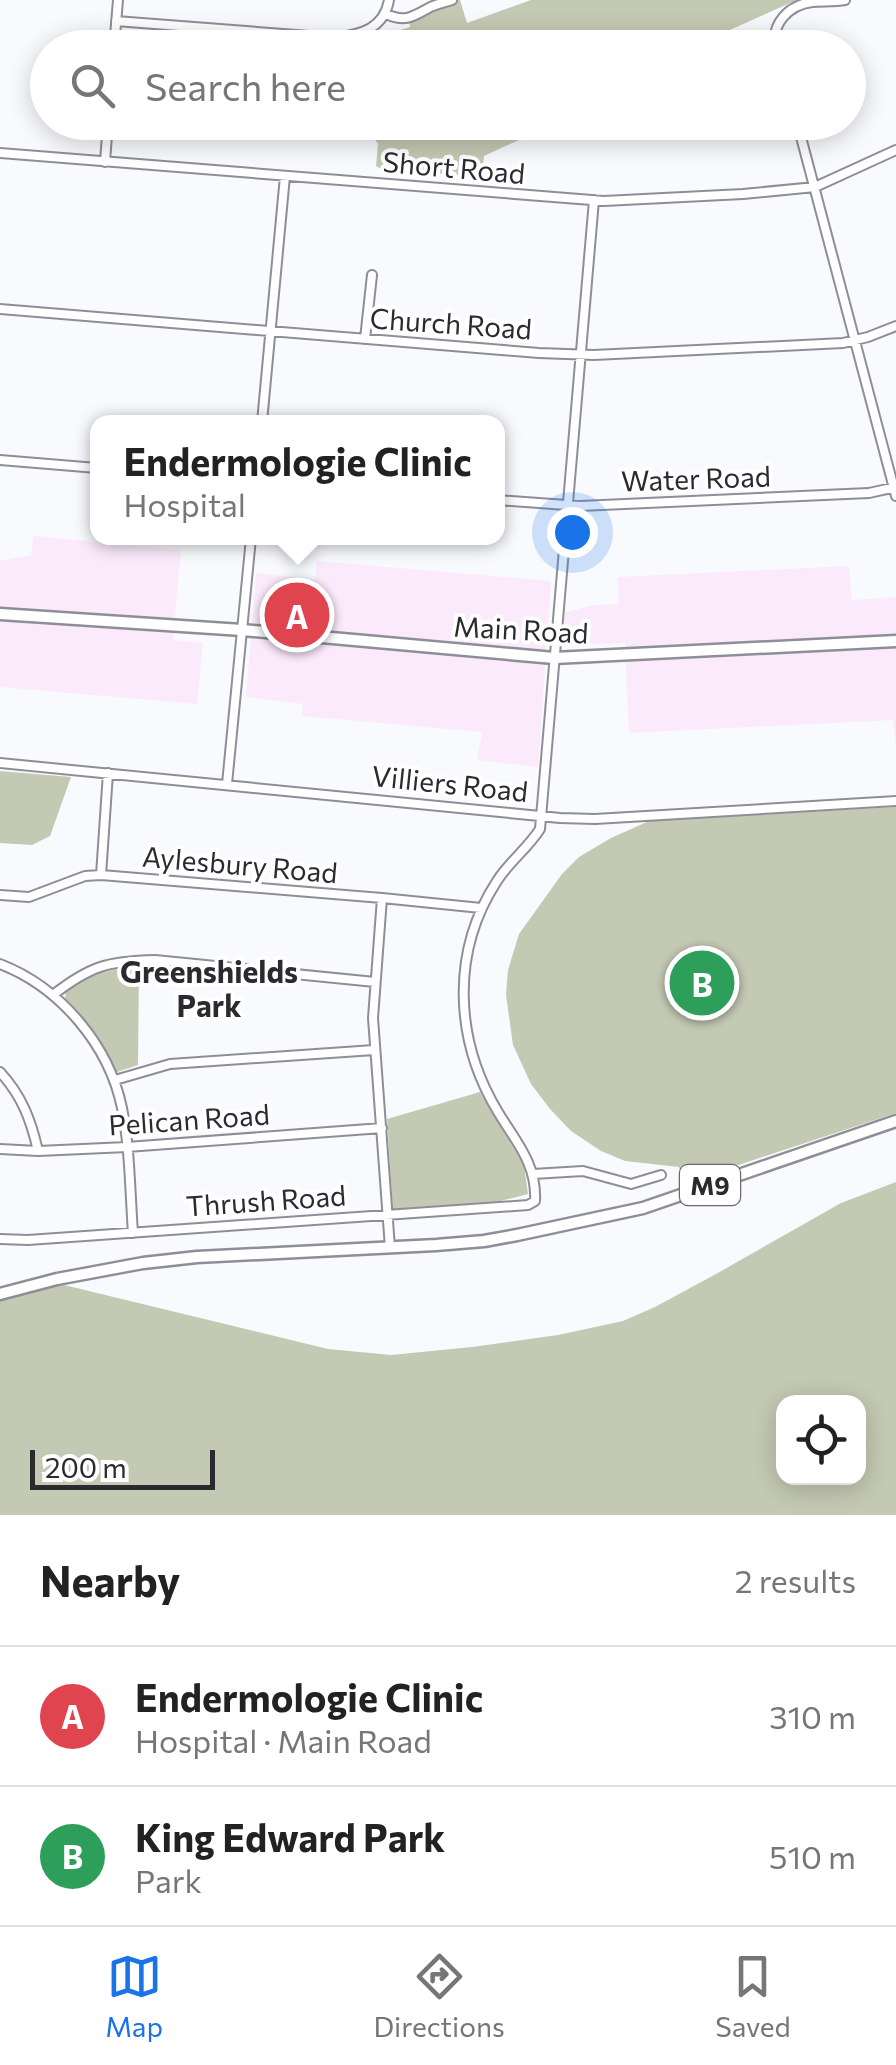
<!DOCTYPE html>
<meta charset="utf-8">
<style>
:root{--surface:#fff;--page:#f2f2f2;--text:#222;--muted:#767676;--line:#e0e0e0;--accent:#1a73e8}
body{margin:0;font-family:Commissioner,sans-serif;background:var(--page);color:var(--text)}
.controls{position:absolute;right:30px;bottom:30px;display:grid;overflow:hidden;border-radius:20px;box-shadow:0 5px 25px #0003}
.controls button{width:90px;height:90px;display:grid;place-items:center;padding:0;border:0;border-bottom:2px solid var(--line);background:var(--surface);color:var(--text);font:50px sans-serif}
.scale{position:absolute;left:30px;bottom:25px;width:185px;box-sizing:border-box;padding-left:10px;border:5px solid #2b2b2f;border-top:0;font-size:28px;line-height:35px;white-space:nowrap;color:#2b2b2f;-webkit-text-stroke:8px #fff;paint-order:stroke}
.you{position:absolute;left:572px;top:532px;width:35px;height:35px;margin:-25px;border:8px solid #fff;border-radius:50%;background:#1a73e8;box-shadow:0 0 0 15px #1a73e833}
.badge{display:grid;place-items:center;width:65px;height:65px;border-radius:50%;background:var(--accent);color:#fff;font-size:32px;font-weight:700}
.pin{position:absolute;translate:-50% -50%;border:5px solid #fff;box-shadow:0 2px 10px #0006}
.popup{position:absolute;left:90px;top:415px;width:415px;height:130px;box-sizing:border-box;display:grid;place-content:center;border-radius:20px;background:var(--surface);filter:drop-shadow(0 2px 8px #0005);font-size:32px;white-space:nowrap;color:var(--muted)}
.popup b{font-size:38px;color:var(--text)}
.popup::after{content:'';position:absolute;left:50%;top:100%;margin-left:-20px;border:20px solid transparent;border-top-color:var(--surface)}
.list{margin:0;padding:0;list-style:none}
h2{display:flex;justify-content:space-between;align-items:center;height:130px;margin:0;padding:0 40px;font-size:42px}
h2 small{font-size:32px;font-weight:400;color:var(--muted)}
.list li{display:grid;grid-template-columns:65px 1fr auto;gap:30px;align-items:center;box-sizing:border-box;height:140px;padding:0 40px;border-top:2px solid var(--line)}
.list b{display:block;font-size:38px;white-space:nowrap}
.list p{margin:0;font-size:32px;white-space:nowrap;color:var(--muted)}
.list em{font-size:32px;font-style:normal;color:var(--muted)}
.icon{flex:none;width:55px;height:55px;fill:none;stroke:currentColor;stroke-width:2;stroke-linecap:round;stroke-linejoin:round}
.map{position:relative;flex:none;width:896px;height:1515px;overflow:hidden}
.search{position:absolute;background:var(--surface);box-shadow:0 5px 25px #0003;left:30px;right:30px;top:30px;height:110px;display:flex;align-items:center;gap:25px;box-sizing:border-box;padding:0 35px;border-radius:55px;color:var(--muted);font-size:38px}
.sheet{height:410px;background:var(--surface)}
nav{display:flex;justify-content:space-around;align-items:center;box-sizing:border-box;height:140px;border-top:2px solid var(--line);background:var(--surface);font-size:28px;color:var(--muted)}
nav a{display:grid;justify-items:center;gap:5px}
nav .on{color:var(--accent)}
.map>svg:first-child{display:block}
.commercial{fill:#fbeafb}
.green{fill:#c4c9b3;fill-rule:evenodd}
.lines{fill:none;stroke-linecap:round;stroke-linejoin:round}
.minor-casing{stroke:#8e8e98;stroke-width:12}
.major-casing{stroke:#8e8e98;stroke-width:15}
.minor{stroke:#fff;stroke-width:8}
.major{stroke:#fff;stroke-width:10}
.labels{text-anchor:middle;dominant-baseline:central;stroke-width:8;stroke-linejoin:round;paint-order:stroke}
.shield{fill:#fff;stroke:#6b6b6d;stroke-width:2.5}
.shield-label{font-size:25px;font-weight:bold;fill:#2b2b2f}
.street-label{font-size:28px;fill:#2b2b2f;stroke:#fff}
.neighbourhood-label{font-size:30px;font-weight:bold;fill:#2b2b2f;stroke:#fff}
</style>
<div class="map">
<svg width="896" height="1515" viewBox="0 0 896 1515">
<rect width="100%" height="100%" fill="#f9fafe"/>
<!-- commercial -->
<path class="commercial" d="M33,536l148,14 -8,90 30,3 -6,61 -197,-17v-126l31,-6z
M317,561l234,20 -13,186 -61,-7 5,-28 -180,-16 1,-12 -57,-7 10,-124 59,7z
M849,566l3,34 44,-3v148l-3,-25 -264,13 -4,-90 -61,2 -1,-32 31,-8 25,-1 -1,-27z"/>
<!-- green -->
<path class="green" d="M452,0h8l7,23 64,-23h266l-65,29 -29,10 -1,8 -360,1 68,-21 -1,-8z
M364,123h192l-72,33 -2,21 -101,-8 -5,-3 2,-22z
M0,771l71,6 -21,59 -18,9 -32,-2z
M896,807v306l-212,70 -5,-16 -54,-6 -24,-10 -30,-20 -21,-22 -19,-25 -18,-39 -7,-50 2,-25 11,-36 43,-60 17,-17 32,-19 38,-17z
M139,965l-1,100 -21,7 -27,-46 -25,-27 1,-9 23,-15z
M480,1092l44,73 4,29 -39,10 -96,8 -6,-93z
M896,1182v333h-896v-214l60,-17 268,65 63,6 81,-8 86,-12 65,-14 32,-14 61,-33 125,-71zM784,1402h74v76h-74z"/>
<g class="lines">
<defs>
<path id="minor" d="M386,14c18,8 25,4 41,-5 7,-5 17,-6 25,-9
M116,21l219,17c26,-4 49,-9 54,-38
M114,48l4,-48
M776,48c-6,-24 13,-43 36,-46 11,-1 22,0 33,-2
M797,122l99,374
M0,153l604,48 139,-7 72,-7 81,-37
M105,162l3,-40
M0,309l539,44 55,2 249,-12 25,-6 28,-11
M365,339l7,-64
M262,422l23,-246
M0,460l97,8
M497,500l83,6 289,-13 27,-6
M0,763l560,55 35,1 301,-18
M227,784l24,-246
M101,875l7,-102
M0,895l29,2 56,-21 16,-1 281,23 99,10
M382,898l-9,120 17,230
M0,964c60,23 109,81 122,144 8,40 8,84 11,125
M53,995c37,-29 55,-34 102,-35l220,22
M0,1072c22,24 31,48 38,79
M115,1080l55,-16 204,-14
M0,1149l38,2 89,-4 255,-19
M533,1174l50,-3 48,13 30,-9
M0,1239l28,1 500,-35 7,-4c2,-37 -19,-59 -37,-89 -43,-71 -48,-159 -1,-231 12,-19 31,-33 43,-52l54,-629"/>
<path id="major" d="M0,614l242,16 312,28 342,-17
M0,1294l57,-15 86,-16 54,-6 239,-12 48,-4 33,-6 126,-27 253,-87"/>
</defs>
<!-- minor casing -->
<use href="#minor" class="minor-casing"/>
<!-- major casing -->
<use href="#major" class="major-casing"/>
<!-- minor -->
<use href="#minor" class="minor"/>
<!-- major -->
<use href="#major" class="major"/>
</g>
<g class="labels">
<!-- shield labels -->
<rect class="shield" x="680" y="1165" width="60" height="40" rx="8"/>
<g class="shield-label">
<text x="710" y="1185">M9</text>
</g>
<!-- street labels -->
<g class="street-label">
<text transform="translate(454 167) rotate(5)">Short Road</text>
<text transform="translate(451 323) rotate(4)">Church Road</text>
<text transform="translate(696 478) rotate(-2)">Water Road</text>
<text transform="translate(521 629) rotate(3)">Main Road</text>
<text transform="translate(450 783) rotate(6)">Villiers Road</text>
<text transform="translate(240 864) rotate(5)">Aylesbury Road</text>
<text transform="translate(189 1119) rotate(-4)">Pelican Road</text>
<text transform="translate(266 1200) rotate(-4)">Thrush Road</text>
</g>
<!-- neighbourhood labels -->
<g class="neighbourhood-label">
<text x="209" y="970">Greenshields<tspan x="209" dy="34">Park</tspan></text>
</g>
</g>
</svg>
<div class="controls">
<button><svg class="icon" aria-label="locate" viewBox="0 0 24 24"><circle cx="12" cy="12" r="6"/><path d="M12 2v4M12 18v4M2 12h4M18 12h4"/></svg></button>
</div>
<div class="scale">200 m</div>
<div class="you"></div>
<div class="pin badge" style="left:297px;top:615px;background:#e0444e">A</div>
<div class="popup"><b>Endermologie Clinic</b>Hospital</div>
<div class="pin badge" style="left:702px;top:983px;background:#2e9e5b">B</div>
<div class="search"><svg class="icon" aria-label="search" viewBox="0 0 24 24"><circle cx="10" cy="10" r="6"/><path d="M15 15l6 6"/></svg>Search here</div>
</div>
<section class="sheet">
<h2>Nearby<small>2 results</small></h2>
<ul class="list">
<li><span class="badge" style="background:#e0444e">A</span><div><b>Endermologie Clinic</b><p>Hospital · Main Road</p></div><em>310 m</em></li>
<li><span class="badge" style="background:#2e9e5b">B</span><div><b>King Edward Park</b><p>Park</p></div><em>510 m</em></li>
</ul>
</section>
<nav>
<a class="on"><svg class="icon" aria-label="map" viewBox="0 0 24 24"><path d="M3 6l6-2 6 2 6-2v14l-6 2-6-2-6 2zM9 4v14M15 6v14"/></svg>Map</a>
<a><svg class="icon" aria-label="directions" viewBox="0 0 24 24"><path d="M12 3l9 9-9 9-9-9zM9 14v-3h6M13 9l2 2-2 2"/></svg>Directions</a>
<a><svg class="icon" aria-label="saved" viewBox="0 0 24 24"><path d="M7 4h10v16l-5-4-5 4z"/></svg>Saved</a>
</nav>
